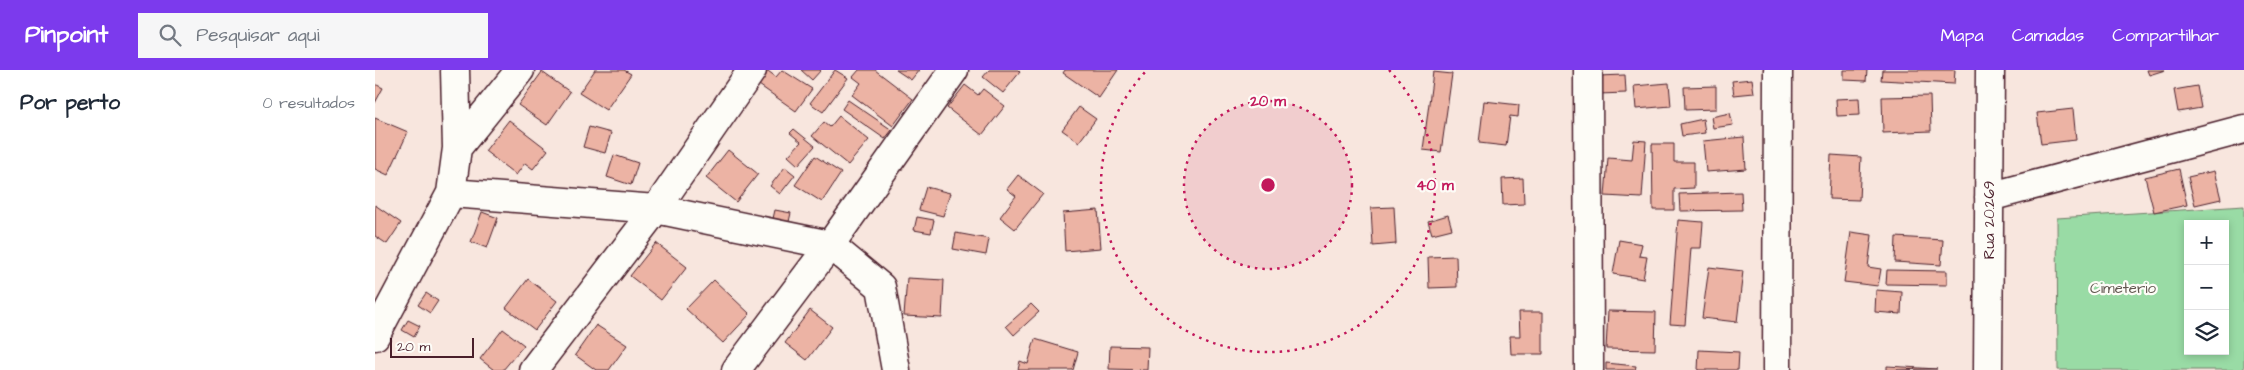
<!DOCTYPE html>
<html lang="pt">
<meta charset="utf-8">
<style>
:root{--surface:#fff;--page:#f6f6f7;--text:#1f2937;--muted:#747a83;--line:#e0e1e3;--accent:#7c3aed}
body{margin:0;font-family:"Architects Daughter",sans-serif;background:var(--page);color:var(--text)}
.controls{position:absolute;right:15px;bottom:15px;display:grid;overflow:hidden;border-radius:0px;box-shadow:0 2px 8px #0003}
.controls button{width:45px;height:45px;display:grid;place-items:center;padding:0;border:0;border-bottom:1px solid var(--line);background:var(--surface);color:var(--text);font:25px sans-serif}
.scale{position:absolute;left:15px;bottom:12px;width:84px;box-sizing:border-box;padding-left:5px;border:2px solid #4a1f2b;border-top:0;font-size:14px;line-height:18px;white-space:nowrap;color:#4a1f2b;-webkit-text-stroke:4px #fdfcf7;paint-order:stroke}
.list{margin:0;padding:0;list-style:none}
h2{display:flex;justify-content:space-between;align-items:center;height:65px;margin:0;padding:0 20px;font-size:21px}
h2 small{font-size:16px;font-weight:400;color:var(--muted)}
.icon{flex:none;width:28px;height:28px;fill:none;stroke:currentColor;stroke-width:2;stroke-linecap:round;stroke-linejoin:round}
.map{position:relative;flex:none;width:1869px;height:300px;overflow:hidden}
header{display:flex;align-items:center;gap:30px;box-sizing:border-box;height:70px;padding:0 25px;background:var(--accent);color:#fff}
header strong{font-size:24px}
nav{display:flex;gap:28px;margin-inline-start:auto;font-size:18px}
.search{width:350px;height:45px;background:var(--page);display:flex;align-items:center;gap:12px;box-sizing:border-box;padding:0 18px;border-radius:0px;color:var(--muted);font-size:19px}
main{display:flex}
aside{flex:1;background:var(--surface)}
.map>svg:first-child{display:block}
.green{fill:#99dba5;stroke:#727d68;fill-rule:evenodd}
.building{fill:#ecb3a4;stroke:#4a1f2b}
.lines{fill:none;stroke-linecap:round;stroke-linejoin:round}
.street-casing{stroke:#4a1f2b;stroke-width:31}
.street{stroke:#fdfcf7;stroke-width:28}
.ring{fill:none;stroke:#c2185b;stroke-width:2.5;stroke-dasharray:2.5 5}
.labels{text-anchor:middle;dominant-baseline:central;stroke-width:4.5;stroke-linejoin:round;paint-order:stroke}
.street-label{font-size:15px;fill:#4a1f2b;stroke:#fdfcf7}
.park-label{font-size:15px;fill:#625750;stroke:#fdfcf7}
.centre{fill:#c2185b;stroke:#fdfcf7;stroke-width:2.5}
.ring-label{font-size:15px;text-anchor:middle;font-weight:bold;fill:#c2185b;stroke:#fdfcf7;stroke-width:4.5;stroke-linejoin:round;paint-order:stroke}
</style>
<header>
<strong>Pinpoint</strong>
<div class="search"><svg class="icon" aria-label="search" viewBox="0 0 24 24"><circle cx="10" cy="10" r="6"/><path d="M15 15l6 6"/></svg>Pesquisar aqui</div>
<nav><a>Mapa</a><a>Camadas</a><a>Compartilhar</a></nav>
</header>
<main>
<aside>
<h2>Por perto<small>0 resultados</small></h2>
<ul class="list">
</ul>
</aside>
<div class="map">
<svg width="1869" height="300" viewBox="0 0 1869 300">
<rect width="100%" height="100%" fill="#f8e6de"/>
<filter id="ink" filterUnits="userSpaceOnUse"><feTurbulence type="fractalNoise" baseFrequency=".02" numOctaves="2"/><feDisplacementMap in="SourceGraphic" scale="10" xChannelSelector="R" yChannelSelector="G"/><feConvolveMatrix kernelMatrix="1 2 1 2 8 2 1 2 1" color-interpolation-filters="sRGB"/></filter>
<g filter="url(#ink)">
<!-- green -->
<path class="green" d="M1869,136v164h-186l-1,-152zM1813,154h37v127h-37z"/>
<!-- building -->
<path class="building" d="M220,0h29l7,4 -25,36 -27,-17z
M407,0l30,19 -16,22 -37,-26 9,-14 8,6z
M426,0h20l-9,10z
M460,0l13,8 -25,34 -13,-9z
M484,0h16l38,29 -20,27 -41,-31 9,-12 -8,-6z
M521,0h23l-8,10z
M614,0h29l2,2 -17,21 -20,-16z
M690,0h53l-19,28 -36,-25z
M1469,0h23l-1,11 -22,-1z
M1507,0h73l-1,14 -73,-4z
M1772,0h18l-16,5z
M167,2l28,20 -23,33 -29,-20z
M1058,2l19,2 -11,78 -18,-2z
M1250,5l1,18 -27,1 -1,-18z
M1377,9l2,14 -20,2 -2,-14z
M1294,13l2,23 -35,3 -2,-23z
M0,14l8,4 -8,15z
M590,15l13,10 5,-6 22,17 -23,29 -35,-27z
M1341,16v23l-31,1 -1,-23z
M1822,16l4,22 -23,4 -4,-22z
M1555,26l1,35 -48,2 -1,-36z
M1484,28l1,17 -23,1 -1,-17z
M473,30l44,30 -7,9 -43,-30z
M1109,31l35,4 -1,12 -8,-1 -4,30 -27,-3z
M704,37l17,12 -17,23 -17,-12z
M1698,39l3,31 -35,4 -4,-31z
M1355,43l3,12 -20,3 -2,-11z
M464,46l30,24 -21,25 -36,-29 12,-14 6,5z
M0,48l33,14 -20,43 -13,-6z
M1328,49l2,14 -23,3 -2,-12z
M134,50l39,30 -15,19 -8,-6 -9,12 -31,-24z
M214,57l22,6 -6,20 -22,-6z
M419,59l21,17 -17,19 -10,-9 13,-14 -11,-9z
M1369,67l2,32 -40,3 -3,-31z
M1259,70l12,1 -4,57 -37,-2 3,-38 24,2z
M1277,74h22v18h20v26l-20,1v21h-21z
M353,80l30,24 -22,28 -30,-24z
M239,85l24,8 -7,22 -24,-8z
M1456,85l30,2 -2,43 -30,-1z
M440,86l26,17 -19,29 -27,-17z
M410,97l10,8 -15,19 -10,-8z
M1804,99l8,36 -33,7 -9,-35z
M1839,101l7,28 -26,6 -7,-28z
M643,105l25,19 -28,35 -15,-12 16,-21 -9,-7z
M1148,108l1,26 -21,1 -1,-26z
M551,117l24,6 -7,23 -24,-6z
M1366,122l1,18 -62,1 -1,-17z
M0,135l26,18 -14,21 -12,-8z
M1019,137l2,37 -23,2 -2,-38z
M400,140l16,3 -4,17 -16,-3z
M723,140l3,38 -36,3 -2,-38z
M107,142l16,6 -11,30 -16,-6z
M1073,145l4,14 -20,5 -4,-13z
M542,147l17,3 -3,13 -17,-3z
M1303,150l25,2 -2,26h-10l-6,77 -15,-1z
M1476,162l21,3 -4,32 13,2 -3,17 -34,-4z
M581,163l33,6 -3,16 -33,-6z
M1521,167l47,3 -2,25 -46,-3z
M1244,170l23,4 -3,12 8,1 -4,22 -30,-5z
M281,173l31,24 -26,33 -31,-24z
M1081,186l1,31 -28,1 -1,-31z
M1334,197l34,4 -6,51 -35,-4z
M1512,200l60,1v14l-61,-1z
M532,208l37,2 -2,38 -38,-2z
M153,209l29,22 -22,29 -29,-22z
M339,210l36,34 -27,29 -37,-34z
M1501,220l26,2 -1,22 -26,-2z
M51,223l12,8 -8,12 -12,-8z
M656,234l8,8 -25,23 -8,-9z
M435,240l22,17 -25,33 -22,-17z
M1233,241l48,1 -1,38 -49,-1z
M1144,242h24v42h-32l-1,-18h10z
M33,250l12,6 -6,11 -12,-7z
M221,255l31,20 -18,25h-13l-21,-15z
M128,259l21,16 -21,25h-9l-14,-11z
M660,269l43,13 -5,18h-55l2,-9 8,3z
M735,276l38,1 -1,23 -38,-1z
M1324,280l40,2 -1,18h-40z
M1231,293l30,3 -1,4h-29z
M1512,296l50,3 -50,1z"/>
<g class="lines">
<defs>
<path id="street" d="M1213,0l1,300
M82,78l63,-78
M76,123l205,16 174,36 -94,125
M1614,127l255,-68
M0,266l76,-143 6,-45 -2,-78
M158,300l123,-161 96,-139
M521,300l-15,-83 -51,-42 124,-175
M1402,300l1,-300
M1613,300l2,-300"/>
</defs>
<!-- street casing -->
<use href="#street" class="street-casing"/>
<!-- street -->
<use href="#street" class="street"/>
</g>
</g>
<!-- distance rings -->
<circle cx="893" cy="115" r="84" fill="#c2185b" fill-opacity=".12"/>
<g class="ring">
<circle cx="893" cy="115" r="84"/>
<path d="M1014 0A167 167 0 1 1 772 0"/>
</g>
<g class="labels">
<!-- street labels -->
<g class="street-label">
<text transform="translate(1614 150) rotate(-90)">Rua 20.269</text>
</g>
<!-- park labels -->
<g class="park-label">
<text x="1748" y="218">Cimeterio</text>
</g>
</g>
<circle cx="893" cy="115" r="8" class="centre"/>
<g class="ring-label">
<text x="893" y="36">20 m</text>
<text x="1060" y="120">40 m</text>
</g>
</svg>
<div class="controls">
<button>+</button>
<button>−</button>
<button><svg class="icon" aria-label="layers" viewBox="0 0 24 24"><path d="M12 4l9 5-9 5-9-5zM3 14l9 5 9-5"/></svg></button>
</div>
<div class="scale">20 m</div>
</div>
</main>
